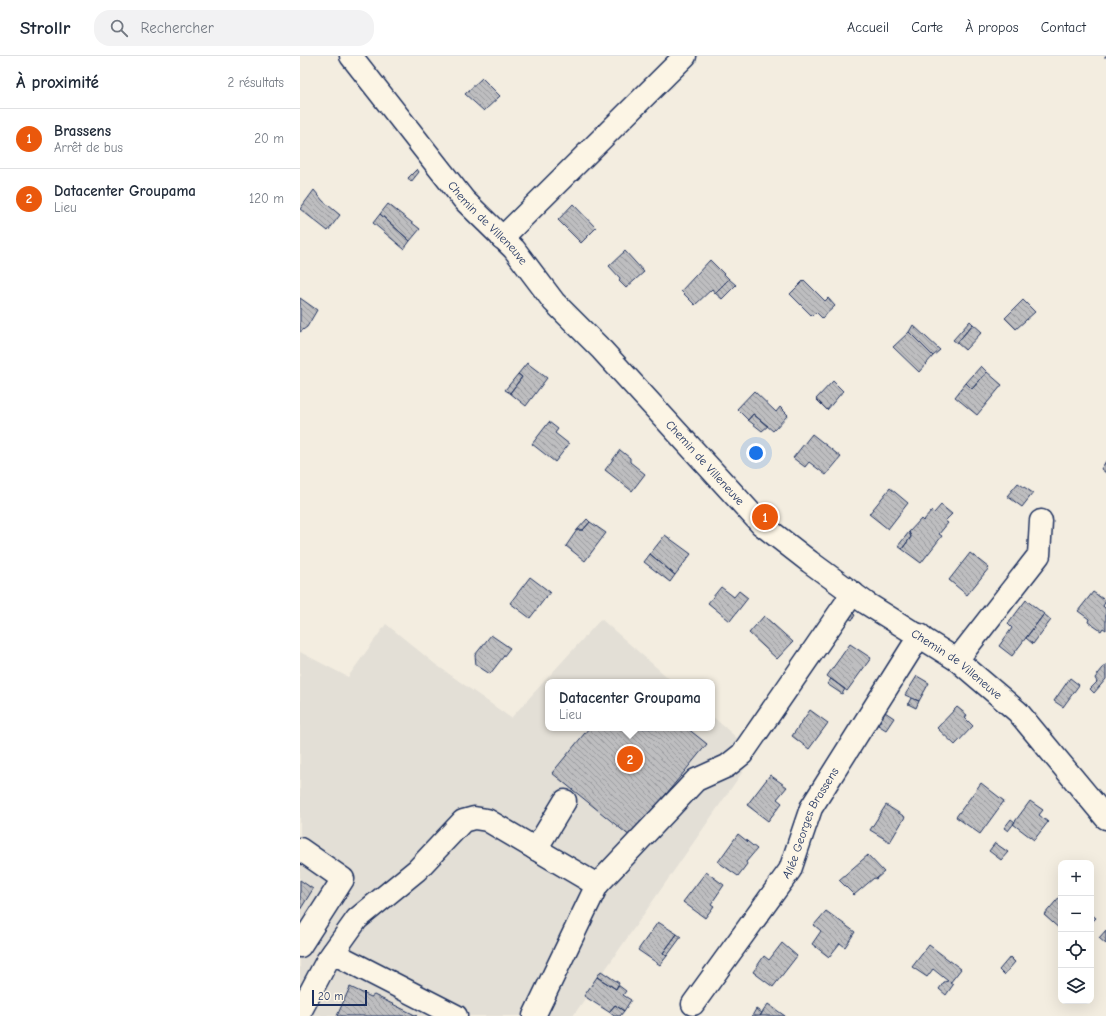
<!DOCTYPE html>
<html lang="fr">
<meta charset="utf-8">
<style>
:root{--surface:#fff;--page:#f2f2f3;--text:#1f2937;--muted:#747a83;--line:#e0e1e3;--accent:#ea580c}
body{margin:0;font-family:"Comic Neue",sans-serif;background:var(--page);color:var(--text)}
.controls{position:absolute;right:12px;bottom:12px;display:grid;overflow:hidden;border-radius:8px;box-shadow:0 4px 16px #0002}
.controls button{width:36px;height:36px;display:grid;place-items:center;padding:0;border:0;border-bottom:1px solid var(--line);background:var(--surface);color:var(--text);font:20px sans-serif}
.scale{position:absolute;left:12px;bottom:10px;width:55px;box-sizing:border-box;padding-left:4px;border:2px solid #1b2f5e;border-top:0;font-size:11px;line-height:14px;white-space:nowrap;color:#1b2f5e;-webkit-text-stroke:3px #fcf5e5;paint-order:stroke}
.you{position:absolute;left:456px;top:397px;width:14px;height:14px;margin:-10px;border:3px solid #fff;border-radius:50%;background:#1a73e8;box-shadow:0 0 0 6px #1a73e833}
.badge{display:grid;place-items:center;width:26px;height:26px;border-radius:50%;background:var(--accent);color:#fff;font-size:13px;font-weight:700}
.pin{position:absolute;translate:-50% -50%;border:2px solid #fff;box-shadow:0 1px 4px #0006}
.popup{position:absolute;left:245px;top:623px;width:170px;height:52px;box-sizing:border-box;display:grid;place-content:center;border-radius:8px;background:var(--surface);filter:drop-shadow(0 1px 3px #0005);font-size:13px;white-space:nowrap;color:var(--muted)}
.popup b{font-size:15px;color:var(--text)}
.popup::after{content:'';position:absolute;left:50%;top:100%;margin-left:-8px;border:8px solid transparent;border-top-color:var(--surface)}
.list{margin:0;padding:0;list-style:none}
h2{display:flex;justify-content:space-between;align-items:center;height:52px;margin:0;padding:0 16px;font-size:17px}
h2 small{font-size:13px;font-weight:400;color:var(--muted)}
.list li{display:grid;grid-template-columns:26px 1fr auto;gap:12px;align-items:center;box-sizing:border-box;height:60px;padding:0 16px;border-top:1px solid var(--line)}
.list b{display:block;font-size:15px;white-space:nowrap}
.list p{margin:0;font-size:13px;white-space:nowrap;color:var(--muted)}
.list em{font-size:13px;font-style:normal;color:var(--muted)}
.icon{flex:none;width:22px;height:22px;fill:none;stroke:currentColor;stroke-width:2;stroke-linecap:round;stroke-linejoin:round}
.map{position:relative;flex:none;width:806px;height:960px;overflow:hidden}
header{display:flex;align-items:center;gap:24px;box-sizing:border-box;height:56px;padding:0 20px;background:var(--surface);border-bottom:1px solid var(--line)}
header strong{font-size:19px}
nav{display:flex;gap:22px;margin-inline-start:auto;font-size:14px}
.search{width:280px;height:36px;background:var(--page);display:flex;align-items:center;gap:10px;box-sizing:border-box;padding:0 14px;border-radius:16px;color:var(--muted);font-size:15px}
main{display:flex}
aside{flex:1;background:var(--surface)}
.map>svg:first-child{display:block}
.built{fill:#e3dfd6}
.building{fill:url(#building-back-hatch);stroke:#1b2f5e}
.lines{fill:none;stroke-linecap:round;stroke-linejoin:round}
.minor-casing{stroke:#1b2f5e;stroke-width:25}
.path{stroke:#1b2f5e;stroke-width:2.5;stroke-dasharray:3 3;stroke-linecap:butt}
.minor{stroke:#fcf5e5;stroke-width:22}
.labels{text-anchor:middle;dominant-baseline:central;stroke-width:4;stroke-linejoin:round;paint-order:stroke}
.street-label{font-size:12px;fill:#1b2f5e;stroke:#fcf5e5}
</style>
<header>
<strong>Strollr</strong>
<div class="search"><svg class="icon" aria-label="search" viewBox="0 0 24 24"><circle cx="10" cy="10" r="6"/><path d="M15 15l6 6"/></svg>Rechercher</div>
<nav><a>Accueil</a><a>Carte</a><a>À propos</a><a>Contact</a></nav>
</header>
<main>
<aside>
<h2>À proximité<small>2 résultats</small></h2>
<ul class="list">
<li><span class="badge">1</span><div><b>Brassens</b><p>Arrêt de bus</p></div><em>20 m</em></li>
<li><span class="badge">2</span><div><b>Datacenter Groupama</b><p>Lieu</p></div><em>120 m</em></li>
</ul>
</aside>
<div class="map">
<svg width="806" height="960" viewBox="0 0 806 960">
<defs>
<pattern id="building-back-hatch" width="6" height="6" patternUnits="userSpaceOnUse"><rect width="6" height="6" fill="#bebec0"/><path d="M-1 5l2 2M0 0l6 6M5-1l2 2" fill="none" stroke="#9a9b9f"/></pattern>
</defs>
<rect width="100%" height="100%" fill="#f3ede0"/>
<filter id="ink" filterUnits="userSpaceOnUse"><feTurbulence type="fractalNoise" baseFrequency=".025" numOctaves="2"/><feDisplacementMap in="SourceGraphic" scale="8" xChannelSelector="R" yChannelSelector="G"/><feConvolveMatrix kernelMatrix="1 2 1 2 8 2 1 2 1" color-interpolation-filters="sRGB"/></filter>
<g filter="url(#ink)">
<!-- built -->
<path class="built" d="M301,563l72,63h-125v46h164v-12l43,38 -182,262h-273v-364l48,25 38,-53 49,40 76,54z"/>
<!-- building -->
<path class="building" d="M182,22l18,18 -16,15 -19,-17z
M117,113l2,3 -8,10 -3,-4z
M14,134l9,11 17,14 -12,16 -28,-22z
M88,148l32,25 -10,12 -30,-27z
M273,148l23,24 -15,15 -23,-23z
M80,158l30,27 -6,8 -31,-26z
M325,195l19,21 -18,16 -7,-7 1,-3 -11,-12z
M410,204l19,19 -14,14 -3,-4 -17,16 -14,-14z
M429,223l7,6 -14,14 -7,-6z
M504,224l21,21 3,-3 7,8 -13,12 -6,-6 -4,4 -22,-22z
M0,242l17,12 -10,17 -7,5z
M723,244l12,12 -19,17 -11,-11z
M670,265l3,3 -16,19 -4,-3z
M673,268l9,8 -17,18 -8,-7z
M613,269l27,25 -7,6 -24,-24z
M609,276l24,24 -14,16 -26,-25z
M227,307l20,15 -21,28 -16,-13 12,-16 -4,-3z
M681,310l6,6 -15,17 -6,-6z
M687,316l15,13 -25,30 -22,-18 11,-14 6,6z
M218,318l4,3 -12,16 -5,-3z
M533,325l10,10 -16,19 -11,-11z
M454,335l22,21 4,-5 8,8 -15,16 -20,-17 -5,6 -11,-11z
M453,358l15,12 -6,5 -14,-11z
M249,366l9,7 -3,4 14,11 -14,18 -23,-18z
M512,378l29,23 -15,18 -17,-13 -4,5 -12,-9z
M320,394l10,8v4l15,12 -13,17 -27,-21z
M806,405v12l-5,-4z
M718,427l15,10 -11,14 -15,-11z
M590,432l18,15 -20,26 -19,-15z
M641,449l11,9 -7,7 3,2 -9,11 3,2 -21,27 -19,-14 9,-12 -2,-5 12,-13 2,2 9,-10 2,2z
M287,463l3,3 -7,8h-6z
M290,466l16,11 -21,28 -19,-15 11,-16h6z
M609,476l2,5 -9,12 -4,-3z
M365,479l26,19 -16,21 -25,-21z
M670,497l19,15 -22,27 -18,-15z
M350,498l25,21 -5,7 -26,-20z
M230,521l20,15 -20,26 -20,-15z
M421,531l13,10 5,-6 9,7 -18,23 -22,-18z
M793,536l13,9 -3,5 3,3v21l-3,-2 -2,3 -13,-9 1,-3 -11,-8z
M726,544l18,14 -32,42 -13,-10 13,-18 -4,-4z
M551,556l4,3 -3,5 -5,-3z
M744,558l7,6 -18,24 -7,-6z
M464,560l29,26 -16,17 -28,-26z
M191,579l19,13 -20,26 -14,-9 -1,-10z
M550,588l21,14 -24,33 -20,-15z
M806,608v15l-12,14 -4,-4 7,-7 -2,-4z
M617,620l12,7 -10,18 -14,-6z
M770,622l9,7 -16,22 -9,-6z
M531,623l14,10 -3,5 -15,-10z
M611,642l8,3 -3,7 -8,-4z
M657,651l10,8 -2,3 8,8 -18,19 -18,-17z
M510,654l18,13 -19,26 -17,-13z
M585,656l9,6 -8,12 -8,-5z
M289,672h98l20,16 -76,93 -79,-64z
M470,719l17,12 -10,12 5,4 -14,18 -21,-16z
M681,727l23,18 -24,33 -24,-17z
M730,745l13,9 -4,5 9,7 -14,18 -21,-16z
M586,749l19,12 -15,25 -20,-12z
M711,763l4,3 -7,9 -4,-3z
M438,778l19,15 -11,13 1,2 -9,12 -20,-14z
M695,787l13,9 -7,8 -12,-9z
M568,799l16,17 -8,7 -2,-1 -20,17 -15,-15z
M406,816l18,13 -13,19 3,2 -9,12 -22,-16z
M0,824l13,9 -13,21z
M761,839v35l-17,-15z
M526,855l29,21 -10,15 -5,-4 -11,14 -17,-13 9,-13 -7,-6z
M791,858l5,4 -5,5z
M358,866l19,12 -14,19 4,3 -7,9 -22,-15z
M806,874v14l-7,-6z
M377,878l4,3 -14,19 -4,-3z
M482,887l15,13 -24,31 -20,-15 11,-16 5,4z
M629,889l32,24 -11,14 3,2 -7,10 -7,-6 5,-7 4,-1 -15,-12 -6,8 -15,-10z
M710,901l5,5 -11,13 -5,-5z
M301,915l18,12 -3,6 -19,-12z
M297,921l19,12 2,-4 8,6 -3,4 8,5 -7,11 -9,-6 -6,7 -25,-16z
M50,931l21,10 3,-2 43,21h-80z
M468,948l17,12h-25z
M315,949l9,6 -4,5h-6l-5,-4z
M456,953l6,4 -2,3h-8z"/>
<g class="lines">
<defs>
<g id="minor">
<path id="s1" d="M51,0l113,144 50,49 40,53 48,48 159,174 49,38 56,41 91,57 61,52 88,106"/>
<path d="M202,182l183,-182"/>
<path d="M657,604l82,-105 2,-34"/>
<path d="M0,793l43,30 -43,67"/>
<path d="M236,793l29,-48"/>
<path d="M33,897l123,63"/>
<path id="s2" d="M393,948l97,-134 21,-62 109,-173"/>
<path d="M0,956l27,-51 30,-42 60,-49 46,-49 11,-3 13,2 110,65 99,-105 31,-14 15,-12 111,-161"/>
<path d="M234,960l63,-131"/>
</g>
</defs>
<!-- minor casing -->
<use href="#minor" class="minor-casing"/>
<!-- path -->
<path class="path" d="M805,0l1,1"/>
<!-- minor -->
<use href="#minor" class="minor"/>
</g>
</g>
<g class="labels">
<!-- street labels -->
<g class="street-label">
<text stroke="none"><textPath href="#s1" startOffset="216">Chemin de Villeneuve</textPath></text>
<text stroke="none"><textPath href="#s1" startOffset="540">Chemin de Villeneuve</textPath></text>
<text stroke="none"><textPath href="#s1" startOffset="864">Chemin de Villeneuve</textPath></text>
<text stroke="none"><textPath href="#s2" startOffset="217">Allée Georges Brassens</textPath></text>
</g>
</g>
</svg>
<div class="controls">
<button>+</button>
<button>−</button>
<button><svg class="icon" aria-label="locate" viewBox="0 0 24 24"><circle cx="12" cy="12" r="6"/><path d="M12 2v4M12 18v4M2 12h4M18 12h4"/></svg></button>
<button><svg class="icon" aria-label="layers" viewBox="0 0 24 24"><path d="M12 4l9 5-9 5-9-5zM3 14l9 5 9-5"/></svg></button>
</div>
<div class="scale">20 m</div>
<div class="you"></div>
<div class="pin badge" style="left:465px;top:461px">1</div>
<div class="pin badge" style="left:330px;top:703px">2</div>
<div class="popup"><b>Datacenter Groupama</b>Lieu</div>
</div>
</main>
